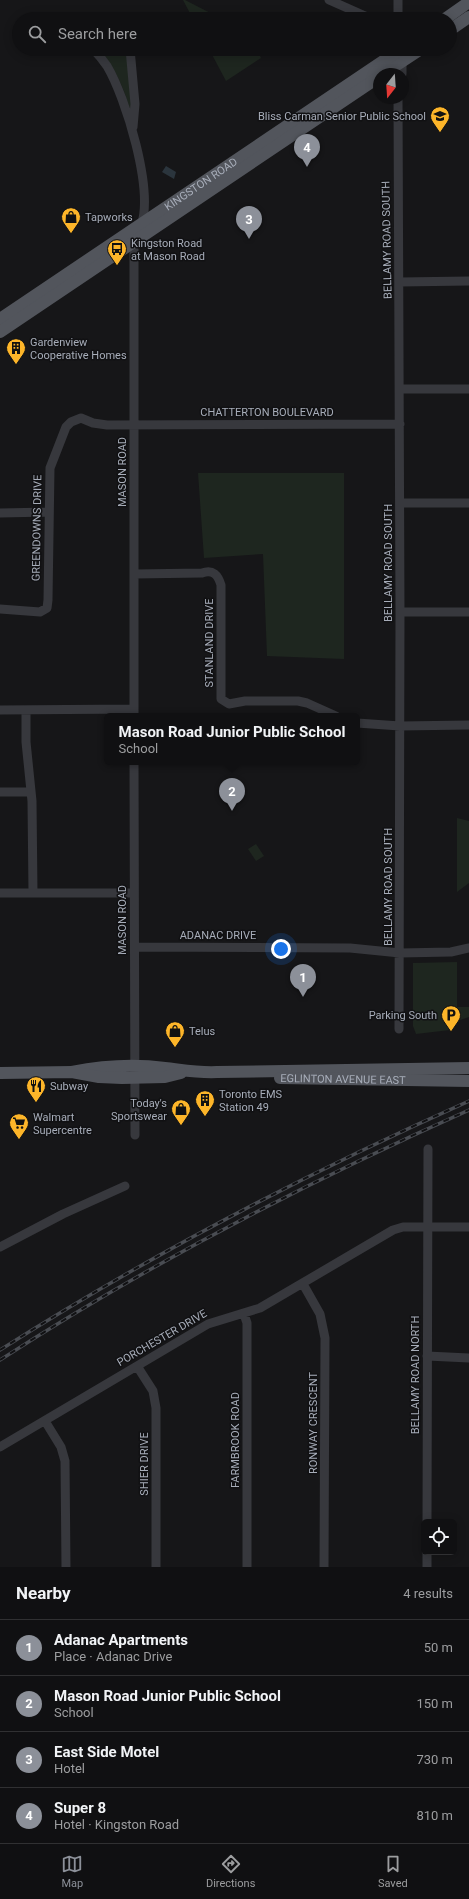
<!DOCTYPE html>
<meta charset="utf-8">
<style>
:root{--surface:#101012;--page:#1e1e20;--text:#f1f3f6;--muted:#9c9d9f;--line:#303032;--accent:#8c9099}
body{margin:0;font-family:Roboto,sans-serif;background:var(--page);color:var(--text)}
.controls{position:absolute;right:12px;bottom:12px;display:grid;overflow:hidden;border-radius:6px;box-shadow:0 2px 10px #0003}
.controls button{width:36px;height:36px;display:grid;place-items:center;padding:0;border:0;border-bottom:1px solid var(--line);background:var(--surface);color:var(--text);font:20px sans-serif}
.compass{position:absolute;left:373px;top:68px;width:36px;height:36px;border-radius:50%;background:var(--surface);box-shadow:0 2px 10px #0003;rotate:197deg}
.you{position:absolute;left:281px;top:949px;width:14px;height:14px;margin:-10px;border:3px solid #fff;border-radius:50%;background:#1a73e8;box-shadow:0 0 0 6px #1a73e833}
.badge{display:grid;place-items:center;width:26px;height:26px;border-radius:50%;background:var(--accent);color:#fff;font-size:13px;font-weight:700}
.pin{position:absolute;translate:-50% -33px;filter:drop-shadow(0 1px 2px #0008)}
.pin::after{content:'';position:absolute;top:21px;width:14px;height:12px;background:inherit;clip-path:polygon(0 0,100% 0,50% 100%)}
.popup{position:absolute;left:104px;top:713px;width:256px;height:52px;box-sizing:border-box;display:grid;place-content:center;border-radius:6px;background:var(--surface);filter:drop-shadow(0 1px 3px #0005);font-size:13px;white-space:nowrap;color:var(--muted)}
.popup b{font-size:15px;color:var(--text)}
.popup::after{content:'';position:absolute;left:50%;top:100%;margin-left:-8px;border:8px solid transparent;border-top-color:var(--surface)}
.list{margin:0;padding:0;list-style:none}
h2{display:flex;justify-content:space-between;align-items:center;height:52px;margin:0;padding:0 16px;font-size:17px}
h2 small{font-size:13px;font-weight:400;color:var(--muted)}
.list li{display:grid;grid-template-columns:26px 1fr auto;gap:12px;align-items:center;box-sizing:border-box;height:56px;padding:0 16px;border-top:1px solid var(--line)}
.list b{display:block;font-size:15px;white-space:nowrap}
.list p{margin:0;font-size:13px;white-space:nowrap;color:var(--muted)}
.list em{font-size:13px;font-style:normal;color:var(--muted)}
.icon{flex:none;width:22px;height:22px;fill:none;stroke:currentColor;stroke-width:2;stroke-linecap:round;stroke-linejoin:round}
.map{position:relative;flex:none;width:469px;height:1567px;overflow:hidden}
.search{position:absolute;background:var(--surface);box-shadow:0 2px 10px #0003;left:12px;right:12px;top:12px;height:44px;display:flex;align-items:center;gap:10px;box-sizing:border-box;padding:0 14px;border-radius:22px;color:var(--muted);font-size:15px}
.sheet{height:276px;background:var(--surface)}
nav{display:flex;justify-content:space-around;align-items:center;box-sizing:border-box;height:56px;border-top:1px solid var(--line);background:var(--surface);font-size:11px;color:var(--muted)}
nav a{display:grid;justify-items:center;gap:2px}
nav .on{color:var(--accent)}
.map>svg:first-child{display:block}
.green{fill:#1e261f}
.water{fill:#2b353d}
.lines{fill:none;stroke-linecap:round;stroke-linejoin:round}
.minor{stroke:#37383d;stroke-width:9}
.major{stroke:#52555c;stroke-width:12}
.rail-casing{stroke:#494c52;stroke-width:3.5}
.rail{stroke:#111113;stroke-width:2;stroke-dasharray:6;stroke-linecap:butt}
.labels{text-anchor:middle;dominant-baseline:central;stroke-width:3;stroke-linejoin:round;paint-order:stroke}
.poi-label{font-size:11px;fill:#a7adb9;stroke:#111113;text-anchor:start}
.street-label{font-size:11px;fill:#a7adb9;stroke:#111113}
</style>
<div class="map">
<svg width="469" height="1567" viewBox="0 0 469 1567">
<rect width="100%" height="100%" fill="#161618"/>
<!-- green -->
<path class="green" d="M183,0h2l37,19h-29z
M100,49h26l7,71c-8,-29 -15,-47 -33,-71z
M209,49h48l4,9 -35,23z
M198,473h146v186l-77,-3 -4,-102 -59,4z
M457,818l12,3v62l-12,9z
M256,844l8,12 -8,5 -8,-12z
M457,962v45h12v10l-21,7 2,6 -34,4 -3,-8v-63z"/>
<!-- water -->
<path class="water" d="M166,166l10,6 -2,7 -12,-7z"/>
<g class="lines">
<!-- minor -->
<path class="minor" d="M329,0l43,19
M101,19l9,-2 5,2
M398,19v-19
M93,49c5,5 10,11 14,17 19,32 47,124 34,160
M130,49l5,55 -2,23
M402,57v17
M398,98l2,514 -1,417
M400,282l69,-1
M400,389h69
M400,503h69
M0,513l49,-1
M135,574l67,-1c11,-4 16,2 19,12v114l8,5 16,-3h53l9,2 29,13
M0,609l40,3 7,-4 1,-8 2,-132 16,-41 5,-5 10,-4 12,5 14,2 293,-1
M400,612h69
M0,710l134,-1
M26,710v32l6,59 1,92
M134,716v-473l2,-6
M357,723l43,3 69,-1
M134,762l1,373
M0,792h31
M0,893h134
M135,947l215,1 50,5 51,-1 18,-4
M0,1247l63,-33 62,-28
M303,1284l17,30 5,24 -1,229
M244,1314l3,9v244
M427,1356l42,2
M137,1366l16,25 3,17v159
M45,1421l16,26 4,14 1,106
M0,1447l208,-123 52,-16 133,-78 10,-3h66
M427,1522l1,-373
M427,1567v-15"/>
<!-- major -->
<g class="major">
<path d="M445,19l24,-17"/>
<path d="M450,30l19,-13"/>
<path d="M383,74l38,-25"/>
<path id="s1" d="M0,319l401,-270"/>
<path d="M0,332l379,-255"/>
<path d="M72,1072c30,-6 63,-8 93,-4 18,2 34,5 52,4 84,-2 168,-3 252,-4"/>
<path d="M0,1073l72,-1 27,5 23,1 43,-1 16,-4"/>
<path id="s2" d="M280,1078l189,3"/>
</g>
<defs>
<path id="rail" d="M0,1350c150,-95 307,-177 469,-249
M0,1360c149,-96 307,-178 469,-250"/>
</defs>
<!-- rail casing -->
<use href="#rail" class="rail-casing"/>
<!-- rail -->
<use href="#rail" class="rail"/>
</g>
<!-- icons -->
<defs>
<symbol id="school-pin" viewBox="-11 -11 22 30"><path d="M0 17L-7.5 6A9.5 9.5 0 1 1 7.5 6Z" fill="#fdb529" stroke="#111113"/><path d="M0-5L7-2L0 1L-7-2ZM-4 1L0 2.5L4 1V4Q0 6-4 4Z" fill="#111"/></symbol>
<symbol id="shop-pin" viewBox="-11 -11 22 30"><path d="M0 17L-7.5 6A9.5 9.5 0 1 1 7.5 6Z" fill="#fdb529" stroke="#111113"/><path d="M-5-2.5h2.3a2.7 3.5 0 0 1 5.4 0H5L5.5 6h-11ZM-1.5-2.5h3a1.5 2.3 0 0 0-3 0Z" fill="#111"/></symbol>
<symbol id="bus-pin" viewBox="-11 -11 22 30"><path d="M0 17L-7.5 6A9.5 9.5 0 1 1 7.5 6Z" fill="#fdb529" stroke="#111113"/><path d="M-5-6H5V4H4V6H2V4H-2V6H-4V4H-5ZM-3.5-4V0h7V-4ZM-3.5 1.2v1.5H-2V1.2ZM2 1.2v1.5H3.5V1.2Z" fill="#111"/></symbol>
<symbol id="building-pin" viewBox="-11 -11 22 30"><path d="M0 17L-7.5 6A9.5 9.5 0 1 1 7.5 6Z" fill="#fdb529" stroke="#111113"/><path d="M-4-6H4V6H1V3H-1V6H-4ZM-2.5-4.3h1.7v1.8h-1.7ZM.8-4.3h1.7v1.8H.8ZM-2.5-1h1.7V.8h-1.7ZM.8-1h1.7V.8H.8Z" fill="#111"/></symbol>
<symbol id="parking-pin" viewBox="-11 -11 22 30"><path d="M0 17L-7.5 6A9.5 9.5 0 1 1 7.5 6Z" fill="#fdb529" stroke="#111113"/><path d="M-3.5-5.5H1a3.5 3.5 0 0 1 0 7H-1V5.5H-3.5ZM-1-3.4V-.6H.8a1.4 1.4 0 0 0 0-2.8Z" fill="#111"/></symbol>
<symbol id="restaurant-pin" viewBox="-11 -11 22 30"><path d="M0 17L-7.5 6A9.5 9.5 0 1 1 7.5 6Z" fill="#fdb529" stroke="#111113"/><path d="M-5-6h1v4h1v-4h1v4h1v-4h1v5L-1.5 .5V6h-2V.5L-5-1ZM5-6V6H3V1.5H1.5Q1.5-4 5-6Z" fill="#111"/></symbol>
<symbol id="supermarket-pin" viewBox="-11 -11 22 30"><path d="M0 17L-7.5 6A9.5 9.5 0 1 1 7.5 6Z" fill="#fdb529" stroke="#111113"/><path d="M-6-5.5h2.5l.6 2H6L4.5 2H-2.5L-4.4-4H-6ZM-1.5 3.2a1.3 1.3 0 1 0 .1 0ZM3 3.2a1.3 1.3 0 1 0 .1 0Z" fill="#111"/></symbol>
</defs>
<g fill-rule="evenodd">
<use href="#school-pin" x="429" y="105" width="22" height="30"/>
<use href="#shop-pin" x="60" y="206" width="22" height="30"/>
<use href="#bus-pin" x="106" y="238" width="22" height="30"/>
<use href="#building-pin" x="5" y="337" width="22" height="30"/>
<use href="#parking-pin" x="440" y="1004" width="22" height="30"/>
<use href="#shop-pin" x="164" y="1020" width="22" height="30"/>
<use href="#restaurant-pin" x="25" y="1075" width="22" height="30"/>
<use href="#building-pin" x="194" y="1089" width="22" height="30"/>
<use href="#shop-pin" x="170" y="1098" width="22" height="30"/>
<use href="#supermarket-pin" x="8" y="1112" width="22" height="30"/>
</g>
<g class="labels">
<!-- poi labels -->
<g class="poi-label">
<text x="426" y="116" text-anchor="end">Bliss Carman Senior Public School</text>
<text x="85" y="217">Tapworks</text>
<text x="131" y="243">Kingston Road<tspan x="131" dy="13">at Mason Road</tspan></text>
<text x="30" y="342">Gardenview<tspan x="30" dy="13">Cooperative Homes</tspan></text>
<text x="437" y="1015" text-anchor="end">Parking South</text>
<text x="189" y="1031">Telus</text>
<text x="50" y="1086">Subway</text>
<text x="219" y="1094">Toronto EMS<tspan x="219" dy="13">Station 49</tspan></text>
<text x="167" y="1103" text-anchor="end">Today's<tspan x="167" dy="13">Sportswear</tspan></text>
<text x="33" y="1117">Walmart<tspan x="33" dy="13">Supercentre</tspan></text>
</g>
<!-- street labels -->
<g class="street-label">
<text stroke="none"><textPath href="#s1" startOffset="242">KINGSTON ROAD</textPath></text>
<text transform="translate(387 240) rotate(-91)">BELLAMY ROAD SOUTH</text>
<text x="267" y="412">CHATTERTON BOULEVARD</text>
<text transform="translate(122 472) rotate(-90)">MASON ROAD</text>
<text transform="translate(37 528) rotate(-89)">GREENDOWNS DRIVE</text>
<text transform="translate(388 563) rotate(-90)">BELLAMY ROAD SOUTH</text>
<text transform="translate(209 643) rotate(-90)">STANLAND DRIVE</text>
<text transform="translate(388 887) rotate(-90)">BELLAMY ROAD SOUTH</text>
<text transform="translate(122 920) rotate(-90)">MASON ROAD</text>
<text x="218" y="935">ADANAC DRIVE</text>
<text stroke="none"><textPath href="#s2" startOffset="63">EGLINTON AVENUE EAST</textPath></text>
<text transform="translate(162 1338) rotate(-30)">PORCHESTER DRIVE</text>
<text transform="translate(415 1375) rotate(-90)">BELLAMY ROAD NORTH</text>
<text transform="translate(313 1423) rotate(-90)">RONWAY CRESCENT</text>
<text transform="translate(235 1440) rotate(-90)">FARMBROOK ROAD</text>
<text transform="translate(144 1464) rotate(-90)">SHIER DRIVE</text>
</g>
</g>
</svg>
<div class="controls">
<button><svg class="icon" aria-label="locate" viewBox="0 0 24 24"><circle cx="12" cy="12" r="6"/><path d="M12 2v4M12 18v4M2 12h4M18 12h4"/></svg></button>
</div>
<svg class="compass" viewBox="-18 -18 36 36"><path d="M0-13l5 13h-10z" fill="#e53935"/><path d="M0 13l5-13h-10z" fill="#9c9d9f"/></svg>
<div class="you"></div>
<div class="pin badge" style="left:303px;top:997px">1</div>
<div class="pin badge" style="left:232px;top:811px">2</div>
<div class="popup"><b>Mason Road Junior Public School</b>School</div>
<div class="pin badge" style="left:249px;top:239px">3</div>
<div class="pin badge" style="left:307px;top:167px">4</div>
<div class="search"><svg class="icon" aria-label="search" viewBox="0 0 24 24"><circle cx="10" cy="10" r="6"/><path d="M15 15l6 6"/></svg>Search here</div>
</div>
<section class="sheet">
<h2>Nearby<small>4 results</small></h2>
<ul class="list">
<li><span class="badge">1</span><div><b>Adanac Apartments</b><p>Place · Adanac Drive</p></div><em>50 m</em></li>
<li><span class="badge">2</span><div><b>Mason Road Junior Public School</b><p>School</p></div><em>150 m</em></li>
<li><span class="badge">3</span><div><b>East Side Motel</b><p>Hotel</p></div><em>730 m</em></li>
<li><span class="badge">4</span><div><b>Super 8</b><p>Hotel · Kingston Road</p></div><em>810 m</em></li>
</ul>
</section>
<nav>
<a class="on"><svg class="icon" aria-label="map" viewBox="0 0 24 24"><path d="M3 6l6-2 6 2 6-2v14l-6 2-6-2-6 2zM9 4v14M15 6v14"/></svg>Map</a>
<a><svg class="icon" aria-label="directions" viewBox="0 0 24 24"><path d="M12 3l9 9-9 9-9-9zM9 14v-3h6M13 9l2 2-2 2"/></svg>Directions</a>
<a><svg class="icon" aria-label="saved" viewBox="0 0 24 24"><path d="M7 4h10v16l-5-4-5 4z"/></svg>Saved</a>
</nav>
